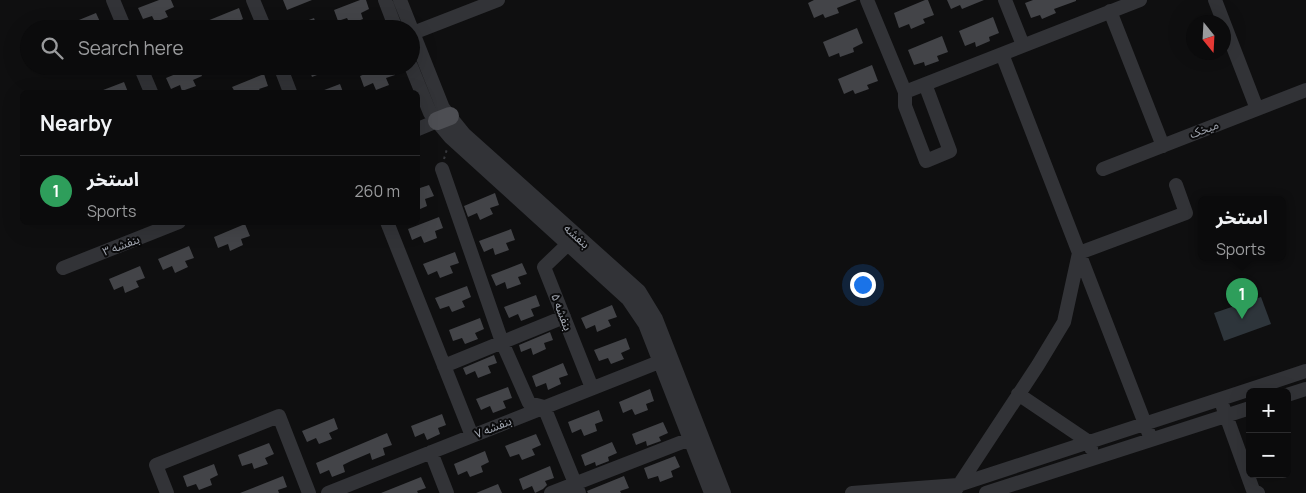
<!DOCTYPE html>
<meta charset="utf-8">
<style>
:root{--surface:#0b0b0c;--page:#141415;--text:#f1f3f6;--muted:#9a9b9d;--line:#2b2b2d;--accent:#dfa938}
body{margin:0;font-family:Manrope,"Noto Sans Arabic",sans-serif;background:var(--page);color:var(--text)}
.controls{position:absolute;right:15px;bottom:15px;display:grid;overflow:hidden;border-radius:8px;box-shadow:0 5px 20px #0002}
.controls button{width:45px;height:45px;display:grid;place-items:center;padding:0;border:0;border-bottom:1px solid var(--line);background:var(--surface);color:var(--text);font:25px sans-serif}
.compass{position:absolute;left:1186px;top:15px;width:45px;height:45px;border-radius:50%;background:var(--surface);box-shadow:0 5px 20px #0002;rotate:162deg}
.you{position:absolute;left:862px;top:284px;width:18px;height:18px;margin:-12px;border:4px solid #fff;border-radius:50%;background:#1a73e8;box-shadow:0 0 0 8px #1a73e833}
.badge{display:grid;place-items:center;width:32px;height:32px;border-radius:50%;background:var(--accent);color:#fff;font-size:16px;font-weight:700}
.pin{position:absolute;translate:-50% -41px;filter:drop-shadow(0 1px 2px #0008)}
.pin::after{content:'';position:absolute;top:26px;width:18px;height:15px;background:inherit;clip-path:polygon(0 0,100% 0,50% 100%)}
.popup{position:absolute;left:1198px;top:196px;width:88px;height:65px;box-sizing:border-box;display:grid;place-content:center;border-radius:8px;background:var(--surface);filter:drop-shadow(0 1px 4px #0005);font-size:16px;white-space:nowrap;color:var(--muted)}
.popup b{font-size:19px;color:var(--text)}
.popup::after{content:'';position:absolute;left:50%;top:100%;margin-left:-10px;border:10px solid transparent;border-top-color:var(--surface)}
.list{margin:0;padding:0;list-style:none}
h2{display:flex;justify-content:space-between;align-items:center;height:65px;margin:0;padding:0 20px;font-size:21px}
h2 small{font-size:16px;font-weight:400;color:var(--muted)}
.list li{display:grid;grid-template-columns:32px 1fr auto;gap:15px;align-items:center;box-sizing:border-box;height:70px;padding:0 20px;border-top:1px solid var(--line)}
.list b{display:block;font-size:19px;white-space:nowrap}
.list p{margin:0;font-size:16px;white-space:nowrap;color:var(--muted)}
.list em{font-size:16px;font-style:normal;color:var(--muted)}
.icon{flex:none;width:28px;height:28px;fill:none;stroke:currentColor;stroke-width:2;stroke-linecap:round;stroke-linejoin:round}
.map{position:relative;flex:none;width:1306px;height:493px;overflow:hidden}
.search{position:absolute;background:var(--surface);box-shadow:0 5px 20px #0002;left:20px;top:20px;width:400px;height:55px;display:flex;align-items:center;gap:12px;box-sizing:border-box;padding:0 18px;border-radius:28px;color:var(--muted);font-size:19px}
.panel{position:absolute;background:var(--surface);box-shadow:0 5px 20px #0002;left:20px;top:90px;width:400px;height:135px;border-radius:8px}
.map>svg:first-child{display:block}
.water{fill:#2e353b}
.building{fill:#434448}
.lines{fill:none;stroke-linecap:round;stroke-linejoin:round}
.path{stroke:#37383c;stroke-width:2;stroke-dasharray:2.5 4;stroke-linecap:butt}
.minor{stroke:#323337;stroke-width:14}
.major{stroke:#4d4e53;stroke-width:18}
.labels{text-anchor:middle;dominant-baseline:central;stroke-width:4;stroke-linejoin:round;paint-order:stroke}
.street-label{font-size:12px;fill:#a1a6b0;stroke:#0a0a0b}
</style>
<div class="map">
<svg width="1306" height="493" viewBox="0 0 1306 493">
<rect width="100%" height="100%" fill="#0f0f10"/>
<!-- water -->
<path class="water" d="M1261,297l10,27 -47,17 -10,-28z"/>
<!-- building -->
<path class="building" d="M159,0h12l3,7 -9,4 3,6 -13,5 -3,-6 -9,3 -5,-11z
M283,0h29l-25,10z
M360,0h6l3,9 -8,4 2,6 -13,5 -3,-6 -9,3 -4,-11z
M814,0h43l-20,8 2,5 -14,5 -2,-4 -9,4 -6,-15z
M925,0h3l6,15 -11,4 2,4 -14,6 -2,-5 -10,4 -5,-15z
M947,0h37l-22,9 -2,-4 -9,4z
M1033,0h43v1l-22,8 2,4 -14,6 -2,-4 -9,3 -6,-15z
M239,8l4,11 -9,4 3,6h-26l-4,-8z
M96,13l5,11 -13,5h-31z
M993,17l6,16 -10,4 1,4 -14,6 -1,-5 -10,4 -6,-15z
M314,18l4,11h-29l-1,-1z
M857,28l6,15 -10,5 1,4 -14,5 -1,-4 -10,4 -6,-15z
M942,36l6,16 -11,4 2,5 -14,5 -1,-4 -10,3 -6,-15z
M872,65l6,16 -11,4 2,4 -14,5 -2,-4 -9,4 -6,-15z
M195,66h3l4,10 -9,4 3,6 -14,5 -2,-6 -9,4 -5,-11z
M308,66h29v1l-25,10z
M384,66h8l3,9 -9,3 3,7 -13,5 -3,-7 -9,4 -4,-11z
M264,74l4,12 -9,3 2,3h-26l-3,-5z
M124,82l4,10h-30z
M340,84l3,8h-24z
M418,182l2,6 9,-3 5,11 -9,3 2,7 -9,4z
M495,193l4,12 -9,3 3,6 -13,6 -3,-7 -9,4 -4,-11z
M439,217l4,11 -8,3 2,7 -13,5 -3,-7 -9,4 -4,-11z
M245,224l5,12 -9,3 2,6 -13,6 -2,-7 -10,4 -4,-11z
M511,229l4,11 -9,3 3,7 -14,5 -2,-7 -9,4 -5,-11z
M189,246l5,12 -9,3 3,6 -13,6 -3,-7 -9,4 -5,-11z
M455,252l4,11 -9,3 3,7 -13,5 -3,-7 -9,4 -5,-11z
M522,263l5,11 -9,3 3,7 -14,5 -2,-7 -9,4 -5,-11z
M140,266l5,12 -9,3 3,6 -14,6 -2,-7 -9,4 -5,-11z
M467,286l4,11 -9,4 3,6 -13,5 -3,-6 -9,3 -5,-11z
M536,295l4,11 -9,3 3,7 -13,5 -3,-7 -9,4 -5,-11z
M612,305l5,12 -9,3 3,6 -14,6 -2,-7 -9,4 -5,-11z
M480,318l4,11 -9,4 3,6 -13,5 -3,-6 -9,3 -4,-11z
M550,332l3,8 -9,3 2,6 -13,6 -2,-7 -10,4 -2,-7z
M626,338l4,11 -9,4 3,6 -13,5 -3,-6 -9,3 -5,-11z
M494,355l3,8 -9,3 3,7 -13,5 -3,-7 -9,4 -3,-7z
M563,363l5,12 -9,3 2,6 -13,6 -2,-7 -10,4 -4,-11z
M508,387l4,11 -9,3 3,7 -13,5 -3,-7 -9,4 -5,-11z
M650,389l4,12 -8,3 2,6 -13,5 -3,-6 -9,4 -4,-11z
M599,410l4,11 -8,3 2,7 -13,5 -3,-7 -9,4 -4,-11z
M442,414l4,11 -8,3 2,6 -13,6 -3,-7 -9,4 -4,-11z
M334,418l4,11 -9,4 3,6 -13,5 -3,-6 -9,4 -5,-11z
M663,422l5,11 -9,4 2,4 -14,5 -1,-5 -10,4 -4,-11z
M387,433l5,12 -9,3 2,7 -13,5 -2,-7 -19,8 -8,4 2,7 -13,5 -3,-7 -9,4 -4,-11z
M536,434l5,11 -9,4 3,6 -13,5 -3,-6 -9,3 -5,-11z
M612,442l5,11 -9,4 1,4 -13,5 -1,-4 -10,4 -4,-11z
M269,443l5,11 -9,4 3,6 -14,5 -2,-6 -10,3 -4,-11z
M485,451l4,11 -8,4 2,6 -13,5 -3,-6 -9,4 -4,-11z
M675,456l5,11 -9,4 2,6 -13,5 -2,-6 -10,3 -4,-11z
M214,464l4,11 -8,4 2,6 -13,5 -3,-6 -9,3 -4,-11z
M550,466l4,12 -9,3 2,4 -4,4 -8,4 -3,-7 -9,4 -4,-11z
M283,476l4,11 -9,3 1,3h-39z
M624,476l5,12 -9,3 1,2h-33l-1,-2z
M421,477l5,11 -9,3 1,2h-37z
M498,484l4,9h-26z"/>
<g class="lines">
<!-- path -->
<path class="path" d="M444,159l3,-10"/>
<!-- minor -->
<path class="minor" d="M113,0l12,29
M253,0l12,29
M385,0l11,29
M400,0l43,108 21,26 175,157 17,28 68,174
M867,0l38,92 235,-92
M1005,0l18,45
M1215,0l42,109
M1110,11l53,135
M413,33l85,-33
M1002,54l149,385
M140,66l11,26
M280,66l10,26
M411,66l19,47 20,24 178,162 17,25 66,169
M905,92v14l21,55 24,-10 -25,-67
M418,129l19,-8
M442,169l60,173 27,61 15,4 35,86
M1103,169l203,-79
M387,222l85,214
M568,244l-24,23 48,121
M63,268l116,-46
M444,366l120,-49
M1018,394l71,48 2,6
M1287,395l19,-6
M1223,407l30,83 5,3
M431,452l16,41
M957,488l81,-123 26,-43 15,-69 107,-40 -10,-28
M167,493l-11,-28 123,-49 30,77
M328,493l331,-131
M551,493l139,-54
M852,493l106,-8 348,-114
M986,493l264,-85"/>
<!-- major -->
<path class="major" d="M437,121l13,-5"/>
</g>
<g class="labels">
<!-- street labels -->
<g class="street-label">
<text transform="translate(1204 129) rotate(-21)">میخک</text>
<text transform="translate(577 236) rotate(42)">بنفشه</text>
<text transform="translate(121 245) rotate(-21)">بنفشه ۳</text>
<text transform="translate(562 312) rotate(69)">بنفشه ۵</text>
<text transform="translate(493 427) rotate(-22)">بنفشه ۷</text>
</g>
</g>
</svg>
<div class="controls">
<button>+</button>
<button>−</button>
</div>
<svg class="compass" viewBox="-18 -18 36 36"><path d="M0-13l5 13h-10z" fill="#e53935"/><path d="M0 13l5-13h-10z" fill="#9a9b9d"/></svg>
<div class="you"></div>
<div class="pin badge" style="left:1242px;top:319px;background:#2e9e5b">1</div>
<div class="popup"><b>استخر</b>Sports</div>
<div class="search"><svg class="icon" aria-label="search" viewBox="0 0 24 24"><circle cx="10" cy="10" r="6"/><path d="M15 15l6 6"/></svg>Search here</div>
<section class="panel">
<h2>Nearby<small></small></h2>
<ul class="list">
<li><span class="badge" style="background:#2e9e5b">1</span><div><b>استخر</b><p>Sports</p></div><em>260 m</em></li>
</ul>
</section>
</div>
